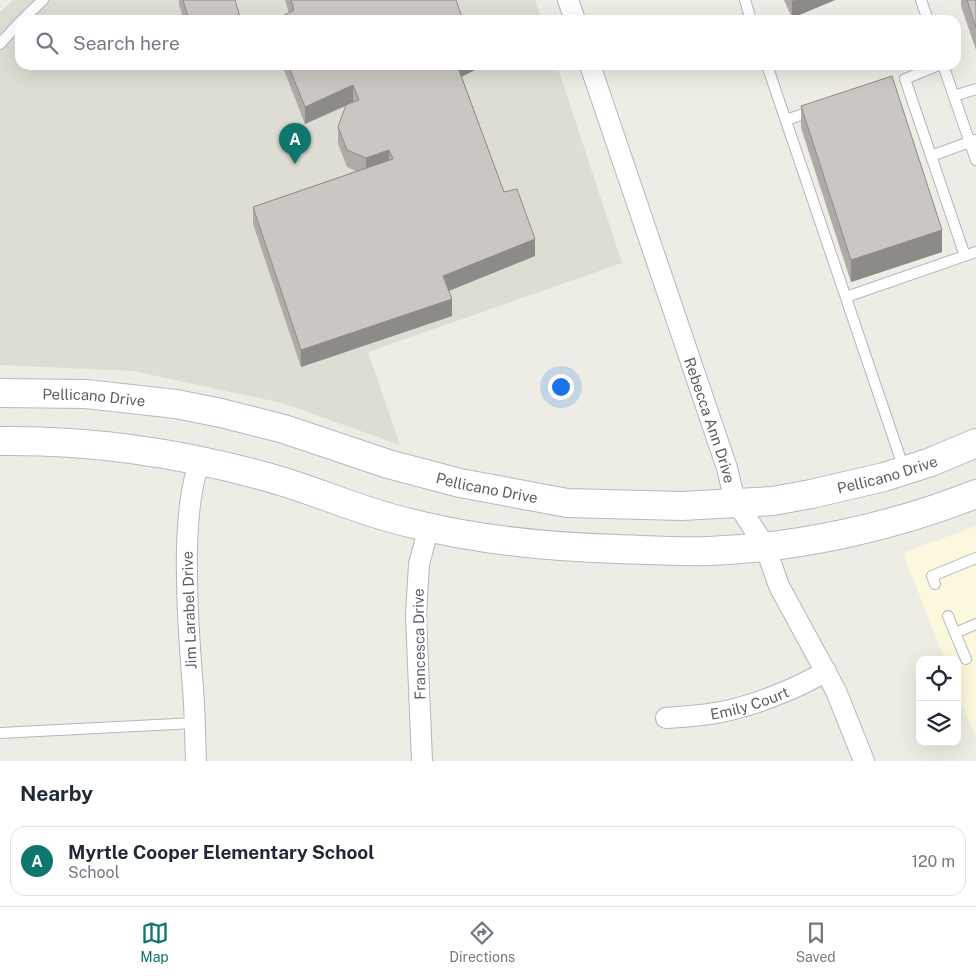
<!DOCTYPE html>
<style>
:root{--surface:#fff;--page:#f2f2f3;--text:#1f2937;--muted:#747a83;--line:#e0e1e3;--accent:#0f766e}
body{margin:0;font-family:"Public Sans",sans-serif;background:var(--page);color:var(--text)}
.controls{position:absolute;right:15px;bottom:15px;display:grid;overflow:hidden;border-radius:10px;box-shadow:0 5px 20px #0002}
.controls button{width:45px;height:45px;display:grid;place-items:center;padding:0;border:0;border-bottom:1px solid var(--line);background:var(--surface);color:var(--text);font:25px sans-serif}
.you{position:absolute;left:560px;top:386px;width:18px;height:18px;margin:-12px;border:4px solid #fff;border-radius:50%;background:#1a73e8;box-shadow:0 0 0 8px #1a73e833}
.badge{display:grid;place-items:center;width:32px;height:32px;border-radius:50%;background:var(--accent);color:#fff;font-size:16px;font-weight:700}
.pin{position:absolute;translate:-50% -41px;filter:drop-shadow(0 1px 2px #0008)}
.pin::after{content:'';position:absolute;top:26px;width:18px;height:15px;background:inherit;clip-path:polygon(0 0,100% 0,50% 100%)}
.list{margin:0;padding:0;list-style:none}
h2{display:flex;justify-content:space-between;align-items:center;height:65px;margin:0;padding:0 20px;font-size:21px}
h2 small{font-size:16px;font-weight:400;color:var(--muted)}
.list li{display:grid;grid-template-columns:32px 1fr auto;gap:15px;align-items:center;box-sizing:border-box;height:70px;margin:0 10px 10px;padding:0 10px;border:1px solid var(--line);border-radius:15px}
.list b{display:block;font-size:19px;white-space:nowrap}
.list p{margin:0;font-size:16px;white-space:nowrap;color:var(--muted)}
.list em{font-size:16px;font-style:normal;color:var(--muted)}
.icon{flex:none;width:28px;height:28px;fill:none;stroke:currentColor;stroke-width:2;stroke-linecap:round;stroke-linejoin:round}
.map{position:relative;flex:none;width:976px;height:761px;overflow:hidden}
.search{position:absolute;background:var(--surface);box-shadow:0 5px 20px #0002;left:15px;right:15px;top:15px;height:55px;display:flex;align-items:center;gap:12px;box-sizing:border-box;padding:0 18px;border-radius:15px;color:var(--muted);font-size:19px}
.sheet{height:145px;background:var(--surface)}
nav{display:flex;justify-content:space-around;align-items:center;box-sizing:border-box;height:70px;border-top:1px solid var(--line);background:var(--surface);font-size:14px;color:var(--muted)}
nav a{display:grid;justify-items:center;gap:2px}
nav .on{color:var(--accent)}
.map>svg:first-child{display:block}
.commercial{fill:#fbf8dd}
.education{fill:#deddd3}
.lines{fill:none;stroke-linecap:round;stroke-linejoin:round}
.service-casing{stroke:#b5b6bb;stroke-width:12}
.minor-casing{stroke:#b5b6bb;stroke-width:22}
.secondary-casing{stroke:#b6b8be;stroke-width:30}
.service{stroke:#fff;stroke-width:10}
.minor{stroke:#fff;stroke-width:20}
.secondary{stroke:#fff;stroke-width:28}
.wall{fill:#aeaba7}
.shaded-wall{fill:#8d8b88}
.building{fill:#cac7c2;stroke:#8d8b88}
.labels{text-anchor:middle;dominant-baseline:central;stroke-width:5;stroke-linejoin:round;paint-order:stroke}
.street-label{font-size:15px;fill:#5d5f64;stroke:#fff}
</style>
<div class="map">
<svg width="976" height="761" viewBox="0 0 976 761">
<rect width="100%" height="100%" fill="#eeede5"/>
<!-- commercial -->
<path class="commercial" d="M976,526v212l-19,-47v-31h-12l-42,-107z"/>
<!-- education -->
<path class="education" d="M13,0h522l7,20h-522v45h537l65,198 -254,89 32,93 -118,-42 -149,-32 -133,-6v-353z"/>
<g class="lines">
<defs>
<path id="service" d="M745,0l6,20
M921,0l7,20
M22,20l21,-20
M0,44l20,-22
M767,65l137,404
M939,65l-34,14 60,177
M943,65l33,95
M954,96l22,-7
M786,120l26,-9
M931,156l44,-16
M846,297l130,-45
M935,584l-3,-8 44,-18
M948,616l7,17
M966,659l-11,-26 21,-9
M0,733l195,-10"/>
<g id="minor">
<path d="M568,0l7,20"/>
<path id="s1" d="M590,65l137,403 5,21 5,14 28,43 14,40 57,105 28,70"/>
<path id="s2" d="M666,718c14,-1 29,-2 43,-4 37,-5 86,-24 117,-43"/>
<path d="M196,761c-1,-24 -1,-48 -3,-73 -4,-47 -7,-93 -6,-141 1,-28 3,-59 13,-86"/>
<path d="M422,761l-6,-146 3,-51 10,-37"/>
</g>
<g id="secondary">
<path id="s3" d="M0,393l86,1 90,10 45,9 63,16 104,35 72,19 107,20 115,3 91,-5 38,-7 73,-17 47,-15 45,-19"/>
<path d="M0,441c90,-1 181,12 267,36 48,13 94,35 143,46 67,17 138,24 208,26 30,1 60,3 90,2 89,-3 185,-24 268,-57"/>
</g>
</defs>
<!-- service casing -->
<use href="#service" class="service-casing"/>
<!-- minor casing -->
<use href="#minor" class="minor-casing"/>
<!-- secondary casing -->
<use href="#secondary" class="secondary-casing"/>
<!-- service -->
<use href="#service" class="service"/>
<!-- minor -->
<use href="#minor" class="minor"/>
<!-- secondary -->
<use href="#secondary" class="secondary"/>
</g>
<!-- wall -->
<path class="wall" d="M179,0h56l6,20h-57l-5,-15z
M285,0h171l-167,13z
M784,0h51l-43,18z
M961,0h15v50l-15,-44z
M282,65h193v5l-13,7 42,115 31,64 -86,35 3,25 -151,51 -48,-143v-17l103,-36 -9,-4 -9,-23v-17l8,-21 -41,18z
M801,106l141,146 -91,30 -50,-154z"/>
<!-- shaded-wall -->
<path class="shaded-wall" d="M795,0h40l-43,18v-17z
M456,65h19v5l-19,9z
M353,85v17l-48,22v-17z
M389,150v17l-23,8v-17z
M942,230v22l-91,30v-22z
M535,239v17l-92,37v-17z
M452,299v17l-151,51v-17z"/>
<!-- building -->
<path class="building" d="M183,0h52l6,20h-52z
M291,0h165l7,20h-188l19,-10z
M967,0h9v28z
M288,65h169l47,127 13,-3 18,50 -92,37 9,23 -151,51 -48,-143 140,-48 -4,-9 -23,8 -19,-8 -9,-23 8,-22 13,-5 -6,-15 -48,22z
M892,76l50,154 -91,30 -50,-154z"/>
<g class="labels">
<!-- street labels -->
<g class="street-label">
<text stroke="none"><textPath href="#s3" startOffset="94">Pellicano Drive</textPath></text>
<text stroke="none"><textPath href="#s1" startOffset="375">Rebecca Ann Drive</textPath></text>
<text stroke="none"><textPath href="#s3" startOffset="904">Pellicano Drive</textPath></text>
<text stroke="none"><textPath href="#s3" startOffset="499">Pellicano Drive</textPath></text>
<text transform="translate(189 610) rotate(-92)">Jim Larabel Drive</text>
<text transform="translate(419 644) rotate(-91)">Francesca Drive</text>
<text stroke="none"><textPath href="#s2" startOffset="85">Emily Court</textPath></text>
</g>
</g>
</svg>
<div class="controls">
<button><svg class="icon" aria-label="locate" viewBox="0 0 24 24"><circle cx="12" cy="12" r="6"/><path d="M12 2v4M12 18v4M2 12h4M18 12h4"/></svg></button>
<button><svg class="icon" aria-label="layers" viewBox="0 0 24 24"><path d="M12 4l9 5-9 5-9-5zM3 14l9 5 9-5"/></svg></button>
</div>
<div class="you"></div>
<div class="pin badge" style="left:295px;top:164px">A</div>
<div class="search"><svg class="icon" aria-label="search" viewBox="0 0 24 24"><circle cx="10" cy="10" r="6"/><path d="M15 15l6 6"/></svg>Search here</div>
</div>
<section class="sheet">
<h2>Nearby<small></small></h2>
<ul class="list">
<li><span class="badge">A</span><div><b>Myrtle Cooper Elementary School</b><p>School</p></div><em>120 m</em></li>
</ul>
</section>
<nav>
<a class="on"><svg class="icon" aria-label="map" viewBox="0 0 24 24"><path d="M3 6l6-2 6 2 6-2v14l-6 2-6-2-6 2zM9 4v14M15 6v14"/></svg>Map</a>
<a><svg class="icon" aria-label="directions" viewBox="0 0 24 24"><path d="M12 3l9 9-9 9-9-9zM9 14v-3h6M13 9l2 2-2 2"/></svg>Directions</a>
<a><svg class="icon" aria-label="saved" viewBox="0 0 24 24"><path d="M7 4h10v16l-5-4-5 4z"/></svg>Saved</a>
</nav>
